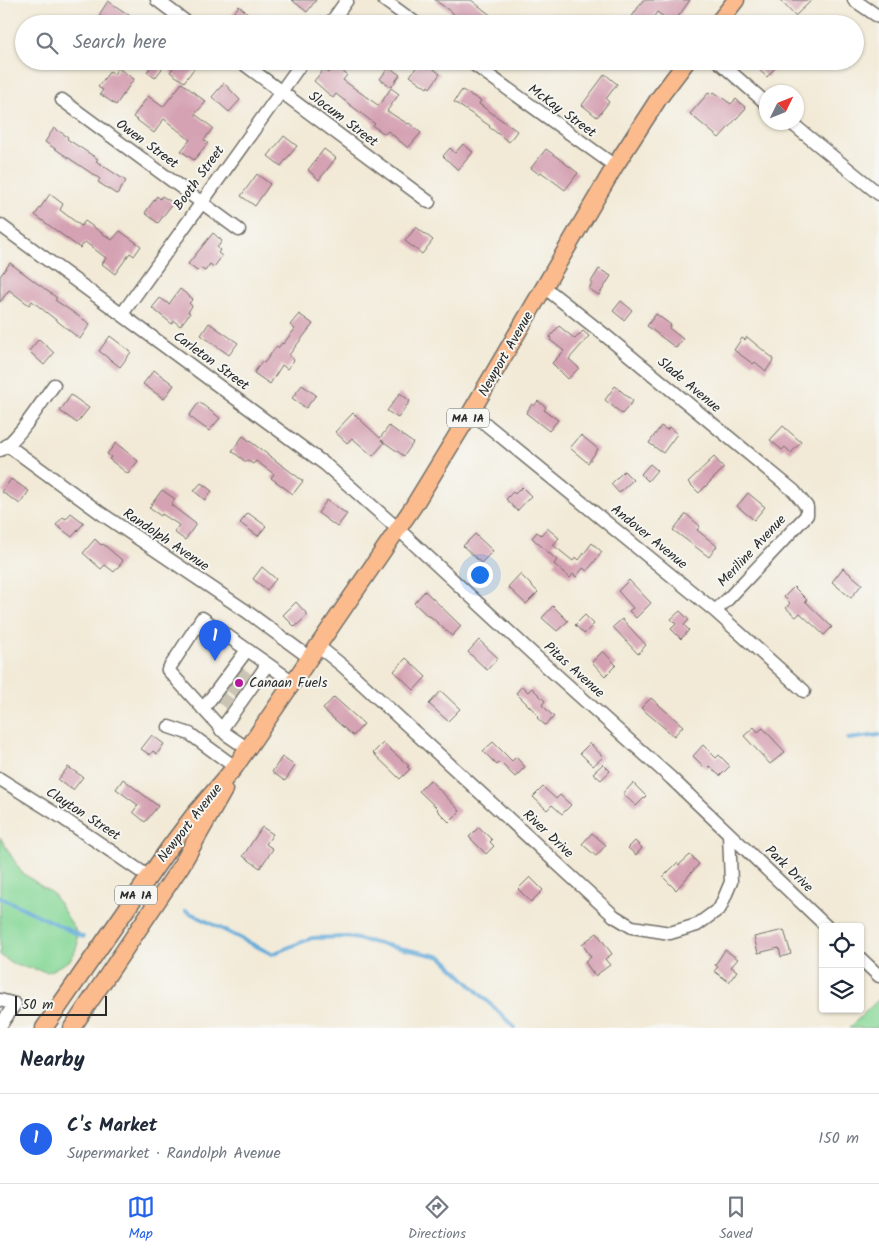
<!DOCTYPE html>
<meta charset="utf-8">
<style>
:root{--surface:#fff;--page:#f2f2f3;--text:#1f2937;--muted:#747a83;--line:#e0e1e3;--accent:#2563eb}
body{margin:0;font-family:Kalam,sans-serif;background:var(--page);color:var(--text)}
.controls{position:absolute;right:15px;bottom:15px;display:grid;overflow:hidden;border-radius:5px;box-shadow:0 1px 4px #0004}
.controls button{width:45px;height:45px;display:grid;place-items:center;padding:0;border:0;border-bottom:1px solid var(--line);background:var(--surface);color:var(--text);font:25px sans-serif}
.compass{position:absolute;left:759px;top:85px;width:45px;height:45px;border-radius:50%;background:var(--surface);box-shadow:0 1px 4px #0004;rotate:47deg}
.scale{position:absolute;left:15px;bottom:12px;width:92px;box-sizing:border-box;padding-left:5px;border:2px solid #2b2b2b;border-top:0;font-size:14px;line-height:18px;white-space:nowrap;color:#2b2b2b;-webkit-text-stroke:4px #f6f6f2;paint-order:stroke}
.you{position:absolute;left:479px;top:574px;width:18px;height:18px;margin:-12px;border:4px solid #fff;border-radius:50%;background:#1a73e8;box-shadow:0 0 0 8px #1a73e833}
.badge{display:grid;place-items:center;width:32px;height:32px;border-radius:50%;background:var(--accent);color:#fff;font-size:16px;font-weight:700}
.pin{position:absolute;translate:-50% -41px;filter:drop-shadow(0 1px 2px #0008)}
.pin::after{content:'';position:absolute;top:26px;width:18px;height:15px;background:inherit;clip-path:polygon(0 0,100% 0,50% 100%)}
.list{margin:0;padding:0;list-style:none}
h2{display:flex;justify-content:space-between;align-items:center;height:65px;margin:0;padding:0 20px;font-size:21px}
h2 small{font-size:16px;font-weight:400;color:var(--muted)}
.list li{display:grid;grid-template-columns:32px 1fr auto;gap:15px;align-items:center;box-sizing:border-box;height:90px;padding:0 20px;border-top:1px solid var(--line)}
.list b{display:block;font-size:19px;white-space:nowrap}
.list p{margin:0;font-size:16px;white-space:nowrap;color:var(--muted)}
.list em{font-size:16px;font-style:normal;color:var(--muted)}
.icon{flex:none;width:28px;height:28px;fill:none;stroke:currentColor;stroke-width:2;stroke-linecap:round;stroke-linejoin:round}
.map{position:relative;flex:none;width:879px;height:1028px;overflow:hidden}
.search{position:absolute;background:var(--surface);box-shadow:0 1px 4px #0004;left:15px;right:15px;top:15px;height:55px;display:flex;align-items:center;gap:12px;box-sizing:border-box;padding:0 18px;border-radius:28px;color:var(--muted);font-size:19px}
.sheet{height:155px;background:var(--surface)}
nav{display:flex;justify-content:space-around;align-items:center;box-sizing:border-box;height:70px;border-top:1px solid var(--line);background:var(--surface);font-size:14px;color:var(--muted)}
nav a{display:grid;justify-items:center;gap:2px}
nav .on{color:var(--accent)}
.map>svg:first-child{display:block}
.green{fill:#87d898;stroke:#598262}
.lines{fill:none;stroke-linecap:round;stroke-linejoin:round}
.stream{stroke:#62aad9;stroke-width:4}
.building{fill:#d5a2b3}
.minor-tunnel{stroke:#cac4b5;stroke-width:12;stroke-dasharray:12 6;stroke-linecap:butt}
.minor-casing{stroke:#716e67;stroke-width:15}
.major-casing{stroke:#716e67;stroke-width:19}
.minor{stroke:#fff;stroke-width:12}
.major{stroke:#fbbb8d;stroke-width:16}
.poi-dot{fill:#b5179e;stroke:#f6f6f2;stroke-width:2}
.labels{text-anchor:middle;dominant-baseline:central;stroke-width:4;stroke-linejoin:round;paint-order:stroke}
.shield{fill:#f6f6f2;stroke:#686867;stroke-width:1}
.shield-label{font-size:12px;font-weight:bold;fill:#2b2b2b}
.street-label{font-size:14px;fill:#2b2b2b;stroke:#f6f6f2}
.poi-label{font-size:14px;fill:#2b2b2b;stroke:#f6f6f2;text-anchor:start}
</style>
<div class="map">
<svg width="879" height="1028" viewBox="0 0 879 1028">
<rect width="100%" height="100%" fill="#f6f6f2"/>
<filter id="ink" filterUnits="userSpaceOnUse"><feTurbulence type="fractalNoise" baseFrequency=".02" numOctaves="2"/><feDisplacementMap in="SourceGraphic" scale="10" xChannelSelector="R" yChannelSelector="G"/><feConvolveMatrix kernelMatrix="1 2 1 2 8 2 1 2 1" color-interpolation-filters="sRGB"/></filter>
<filter id="wash" filterUnits="userSpaceOnUse"><feTurbulence type="fractalNoise" baseFrequency=".0096" numOctaves="4" result="noise"/><feDisplacementMap in="SourceGraphic" scale="20" xChannelSelector="R" yChannelSelector="G"/><feGaussianBlur stdDeviation="1.12" result="paint"/><feColorMatrix in="noise" values="0 0 0 0 0 0 0 0 0 0 0 0 0 0 0 0 0 1.4 0 .05"/><feComposite in="paint" operator="in"/></filter>
<g filter="url(#wash)">
<rect width="100%" height="100%" fill="#f2ead7"/>
<!-- green -->
<path class="green" d="M0,837l21,35 32,22 22,35 3,14 -4,11 -5,7 -21,11 -33,-7 -15,-10z
M879,999v29h-30z"/>
<g class="lines">
<!-- stream -->
<path class="stream" d="M848,739l31,-4
M0,897l83,40
M186,911l86,43 40,-16 36,-1 94,20 73,71"/>
</g>
<g id="blocks">
<!-- building -->
<path class="building" d="M292,0h24l-9,12z
M435,0h36l22,17 -5,7h-21z
M643,0h47l-17,24 -16,-12 -8,12h-22z
M780,0h32l-17,16z
M108,1l21,14 -6,9h-11l-13,-9z
M239,6l22,18h-25l-7,-6z
M154,61h3l7,5 -9,12 -8,-6z
M178,61h13l5,5 -12,16 -14,-10z
M421,61h3l16,13 -10,14 -2,-2 -1,2 -17,-12z
M749,61h32l-14,16z
M336,65l11,10 -4,5 36,26 12,-18 8,6 -12,17 21,13 1,-1 12,10 -13,15 -20,-17 -3,3 -12,-8 2,-2 -39,-30 -3,4 -19,-17 10,-12 5,4z
M389,67l11,8 -9,12 -11,-8z
M118,68l16,11 -18,26 -16,-11 3,-4 -5,-3 12,-16 4,3z
M605,74l12,10 -11,15 3,3 -12,15 -15,-12z
M182,83l24,19 -11,12 18,14 -9,12 4,3 -14,17 -13,-9 9,-11 -26,-21 -10,14 -21,-16 15,-21 15,11z
M224,83l16,17 -11,12 -17,-15z
M462,90l19,11 -2,3 38,27 -8,11 -20,-15 1,-1 -36,-24z
M709,92l3,3 2,-3 17,12 5,-5 10,9 -27,30 -29,-24z
M54,128l14,9 -1,2 31,20 -2,2 30,20 -8,12 -2,1 -18,-12 2,-3 -55,-37z
M284,136l13,10 -16,20 -13,-10z
M463,144l10,8 -15,18 -15,-14 7,-8 5,5z
M324,149l12,9 -17,22 -11,-10z
M546,149l32,24 -13,17 -24,-18 -2,2 -8,-6z
M257,174l13,10 -15,22 -14,-10z
M50,194l13,10 -3,6 21,16 4,-5 27,19 8,-9 21,15 -7,10 -4,-3 -15,21 -13,-10 4,-6 -21,-16 -5,6 -45,-33z
M157,196l3,3 2,-3 11,7 -15,20 -13,-10z
M416,227l17,13 -11,14 -17,-13z
M213,233l9,8 -5,7 3,2 -2,3 4,3 -8,11 -4,-3 -5,7 -5,-3 -3,3 -9,-7z
M10,263l47,35 -2,2 35,24 -10,15 -48,-38 -3,4 -20,-15 -9,12v-26z
M599,269l12,7 -12,19 -10,-6 3,-6 -1,-1z
M180,289l13,10 -4,4 3,3 -4,6 2,1 -10,13 -6,-5 -2,3 -20,-16 8,-10 9,6z
M621,301l11,9 -8,10 -11,-9z
M299,314l14,10 -24,31 5,5 -7,9 -5,-4 -12,19 -16,-11 8,-12 2,2 13,-17 1,2 4,-5 1,1 12,-15 -5,-4z
M656,314l15,11 -2,3 14,11 -7,9 -29,-22z
M209,323l29,20 -9,12 -28,-20z
M559,326l16,13 8,-8 6,5 -20,23 10,9 -11,11 -16,-16 12,-12 -14,-11 1,-2 -1,-1z
M110,336l21,16 -11,15 -21,-16z
M747,337l27,22 -8,12 -11,-9 -2,2 -19,-14 8,-12 3,2z
M39,339l15,14 -10,12 -15,-14z
M154,370l20,15 -10,14 -21,-15z
M302,385l14,10 -10,13 -14,-10z
M615,386l18,15 -11,13 -17,-14z
M400,393l10,8 -12,17 -11,-7z
M71,395l18,13 -12,15 -17,-12z
M538,401l8,6 -2,3 14,10 -9,11 -23,-18 6,-9 2,2z
M199,402l21,16 -11,13 -20,-15z
M353,413l27,25 9,-12 24,17 -9,13 -23,-16 3,3 -11,13 -21,-18 -5,5 -12,-11z
M661,426l6,4 2,-3 8,7 -14,19 -14,-10z
M783,426l18,16 -10,11 -6,-6 -3,3 -12,-10z
M581,435l17,14 -10,14 -18,-15z
M243,436l60,45 -10,13 -22,-16 3,-4 -18,-13 -3,3 -6,-4 -1,2 -14,-11z
M116,443l22,18 -10,13 -19,-15 2,-2 -4,-3z
M714,457l10,11 -25,25 -11,-11z
M650,464l7,6 -9,11 -7,-7z
M624,471l9,9 -14,13 -8,-9z
M11,479l18,12 -9,13 -18,-12z
M201,483l11,8 -7,9 -11,-9z
M522,487l9,9 -14,15 -11,-12 7,-7 2,2z
M162,490l13,9 -4,6 25,19 -11,16 -11,-8 5,-7 -17,-11 -1,2 -12,-8z
M748,493l17,14 -11,13 -17,-14z
M327,500l20,14 -10,13 -19,-14z
M71,513l13,10 -12,14 -16,-12 7,-8 3,2z
M248,513l18,13 -8,10 -18,-13z
M686,514l14,12 -3,4 20,16 -8,11 -36,-27z
M547,528l12,10 -6,7 20,16 3,-4 3,3 13,-17 10,9 -15,19 -4,-3 -7,9 -3,-3 -3,4 -16,-14 3,-4 -25,-22 5,-6 4,3z
M475,534l18,17 -12,12 -18,-17z
M95,539l6,6 2,-1 20,17 -9,11 -9,-7 -4,4 -18,-16z
M262,567l14,12 -9,11 -14,-11z
M843,568l19,16 -11,14 -19,-16z
M520,574l18,18 -12,12 -18,-17z
M629,580l22,23 -15,15 -7,-7 4,-3 -15,-17z
M794,587l13,13 -2,1 27,26 -8,8 -24,-22 -4,4 -10,-9 4,-5 -6,-6z
M425,591l36,35 -9,10 -22,-20 -1,1 -15,-14z
M296,602l12,13 -13,12 -12,-12z
M553,606l15,15 -11,10 -15,-13z
M680,611l9,9 -5,5 5,5 -8,9 -10,-10 5,-5 -5,-5z
M585,615l9,9 -10,10 -9,-9z
M622,619l24,26 -8,9 -25,-27z
M479,640l19,18 -11,12 -19,-18z
M603,651l13,14 -11,11 -13,-14z
M406,658l20,19 -12,13 -20,-19z
M522,686l6,6 4,-4 13,13 -3,4 12,12 -9,8 -8,-7 2,-2 -23,-23z
M441,691l19,18 -12,12 -19,-17z
M334,697l30,27 -11,12 -30,-27z
M651,698l32,28 -9,10 -33,-28z
M754,727l4,5 5,-4 22,24 -15,12 -26,-28z
M152,735l12,9 -7,10 -4,-3 -3,4 -9,-6z
M493,742l19,19 4,-4 9,10 -10,10 -15,-15 -3,3 -14,-14z
M383,743l26,23 -2,1 3,2 -10,10 -27,-26z
M590,743l13,14 -10,9 -13,-13z
M703,745l13,13 3,-3 11,11 -10,10 -11,-10 -3,3 -13,-13z
M282,757l13,9 -10,15 -13,-9z
M603,764l7,7 -9,9 -8,-7z
M68,767l15,10 -10,13 -15,-10z
M123,779l35,27 -13,16 -12,-10 5,-7 -22,-16z
M430,780l30,31 -11,11 -12,-12 1,-1 -19,-18z
M633,783l13,13 -10,10 -13,-12z
M543,787l13,12 4,-4 11,10 -9,9 -10,-9 -5,5 -14,-13z
M262,827l11,7 -7,10 7,5 -13,19 -17,-12z
M479,827l13,13 -2,2 4,4 -8,8 -17,-17z
M592,833l14,12 -10,11 -14,-12z
M635,841l7,7 -6,7 -8,-7z
M690,855l9,9 -23,26 -13,-13 14,-14 2,2z
M530,877l13,13 -12,12 -13,-13z
M784,930l7,24 -10,3 -2,-9 -21,5 -4,-16z
M597,933l15,21 -7,5 5,6 -15,11 -10,-14 6,-5 -9,-13z
M725,950l13,9 -7,8 6,4 -8,11 -15,-11 4,-4 -3,-2z"/>
</g>
</g>
<g filter="url(#ink)">
<use href="#blocks" fill-opacity="0" stroke="#716e67" stroke-width="1"/>
<g class="lines">
<!-- minor-tunnel -->
<path class="minor-tunnel" d="M238,672l10,7
M229,685l10,7
M220,697l10,7"/>
<defs>
<path id="minor" d="M157,0l32,24
M384,0l33,24
M854,0l25,17
M330,24l17,-24
M240,61l189,141
M469,61l146,105
M718,61l48,42
M62,100l177,130
M790,122l89,72
M0,225l326,240 72,64 136,126 137,123 156,149
M544,287l62,49 188,155 13,16v8l-79,84 -13,12
M122,314l181,-253
M471,412l244,199 89,80
M6,447h4l92,67 144,97 64,47
M0,450c17,-8 42,-49 54,-65
M318,646l26,21 270,249 18,11 38,6 27,-8 23,-17 11,-26 -2,-48
M203,709l44,-59
M169,727l21,7 45,33
M221,730l46,-65
M248,749l-22,-15 -58,-64 34,-52 91,64
M0,779l64,40 85,58
M860,958l19,18
M0,1000l15,4 -15,22"/>
<path id="major" d="M717,24l19,-24
M44,1028l125,-180 24,-32 42,-49 178,-260 58,-95 144,-246 44,-68 28,-37
M72,1028l109,-162 43,-76"/>
</defs>
<!-- minor casing -->
<use href="#minor" class="minor-casing"/>
<!-- major casing -->
<use href="#major" class="major-casing"/>
<!-- minor -->
<use href="#minor" class="minor"/>
<!-- major -->
<use href="#major" class="major"/>
</g>
</g>
<!-- markers -->
<circle class="poi-dot" cx="239" cy="683" r="5"/>
<g class="labels">
<!-- shield labels -->
<g class="shield">
<rect x="447" y="408.5" width="42" height="19" rx="4"/>
<rect x="115" y="885.5" width="42" height="19" rx="4"/>
</g>
<g class="shield-label">
<text x="468" y="418">MA 1A</text>
<text x="136" y="895">MA 1A</text>
</g>
<!-- street labels -->
<g class="street-label">
<text transform="translate(562 111) rotate(36)">McKay Street</text>
<text transform="translate(343 119) rotate(37)">Slocum Street</text>
<text transform="translate(147 144) rotate(36)">Owen Street</text>
<text transform="translate(199 178) rotate(-54)">Booth Street</text>
<text transform="translate(506 354) rotate(-60)">Newport Avenue</text>
<text transform="translate(211 361) rotate(36)">Carleton Street</text>
<text transform="translate(689 385) rotate(40)">Slade Avenue</text>
<text transform="translate(649 537) rotate(39)">Andover Avenue</text>
<text transform="translate(166 540) rotate(34)">Randolph Avenue</text>
<text transform="translate(752 551) rotate(-47)">Meriline Avenue</text>
<text transform="translate(574 670) rotate(42)">Pitas Avenue</text>
<text transform="translate(83 814) rotate(33)">Clayton Street</text>
<text transform="translate(190 823) rotate(-52)">Newport Avenue</text>
<text transform="translate(548 834) rotate(43)">River Drive</text>
<text transform="translate(789 869) rotate(44)">Park Drive</text>
</g>
<!-- poi labels -->
<g class="poi-label">
<text x="249" y="683">Canaan Fuels</text>
</g>
</g>
</svg>
<div class="controls">
<button><svg class="icon" aria-label="locate" viewBox="0 0 24 24"><circle cx="12" cy="12" r="6"/><path d="M12 2v4M12 18v4M2 12h4M18 12h4"/></svg></button>
<button><svg class="icon" aria-label="layers" viewBox="0 0 24 24"><path d="M12 4l9 5-9 5-9-5zM3 14l9 5 9-5"/></svg></button>
</div>
<svg class="compass" viewBox="-18 -18 36 36"><path d="M0-13l5 13h-10z" fill="#e53935"/><path d="M0 13l5-13h-10z" fill="#747a83"/></svg>
<div class="scale">50 m</div>
<div class="you"></div>
<div class="pin badge" style="left:215px;top:661px">1</div>
<div class="search"><svg class="icon" aria-label="search" viewBox="0 0 24 24"><circle cx="10" cy="10" r="6"/><path d="M15 15l6 6"/></svg>Search here</div>
</div>
<section class="sheet">
<h2>Nearby<small></small></h2>
<ul class="list">
<li><span class="badge">1</span><div><b>C's Market</b><p>Supermarket · Randolph Avenue</p></div><em>150 m</em></li>
</ul>
</section>
<nav>
<a class="on"><svg class="icon" aria-label="map" viewBox="0 0 24 24"><path d="M3 6l6-2 6 2 6-2v14l-6 2-6-2-6 2zM9 4v14M15 6v14"/></svg>Map</a>
<a><svg class="icon" aria-label="directions" viewBox="0 0 24 24"><path d="M12 3l9 9-9 9-9-9zM9 14v-3h6M13 9l2 2-2 2"/></svg>Directions</a>
<a><svg class="icon" aria-label="saved" viewBox="0 0 24 24"><path d="M7 4h10v16l-5-4-5 4z"/></svg>Saved</a>
</nav>
